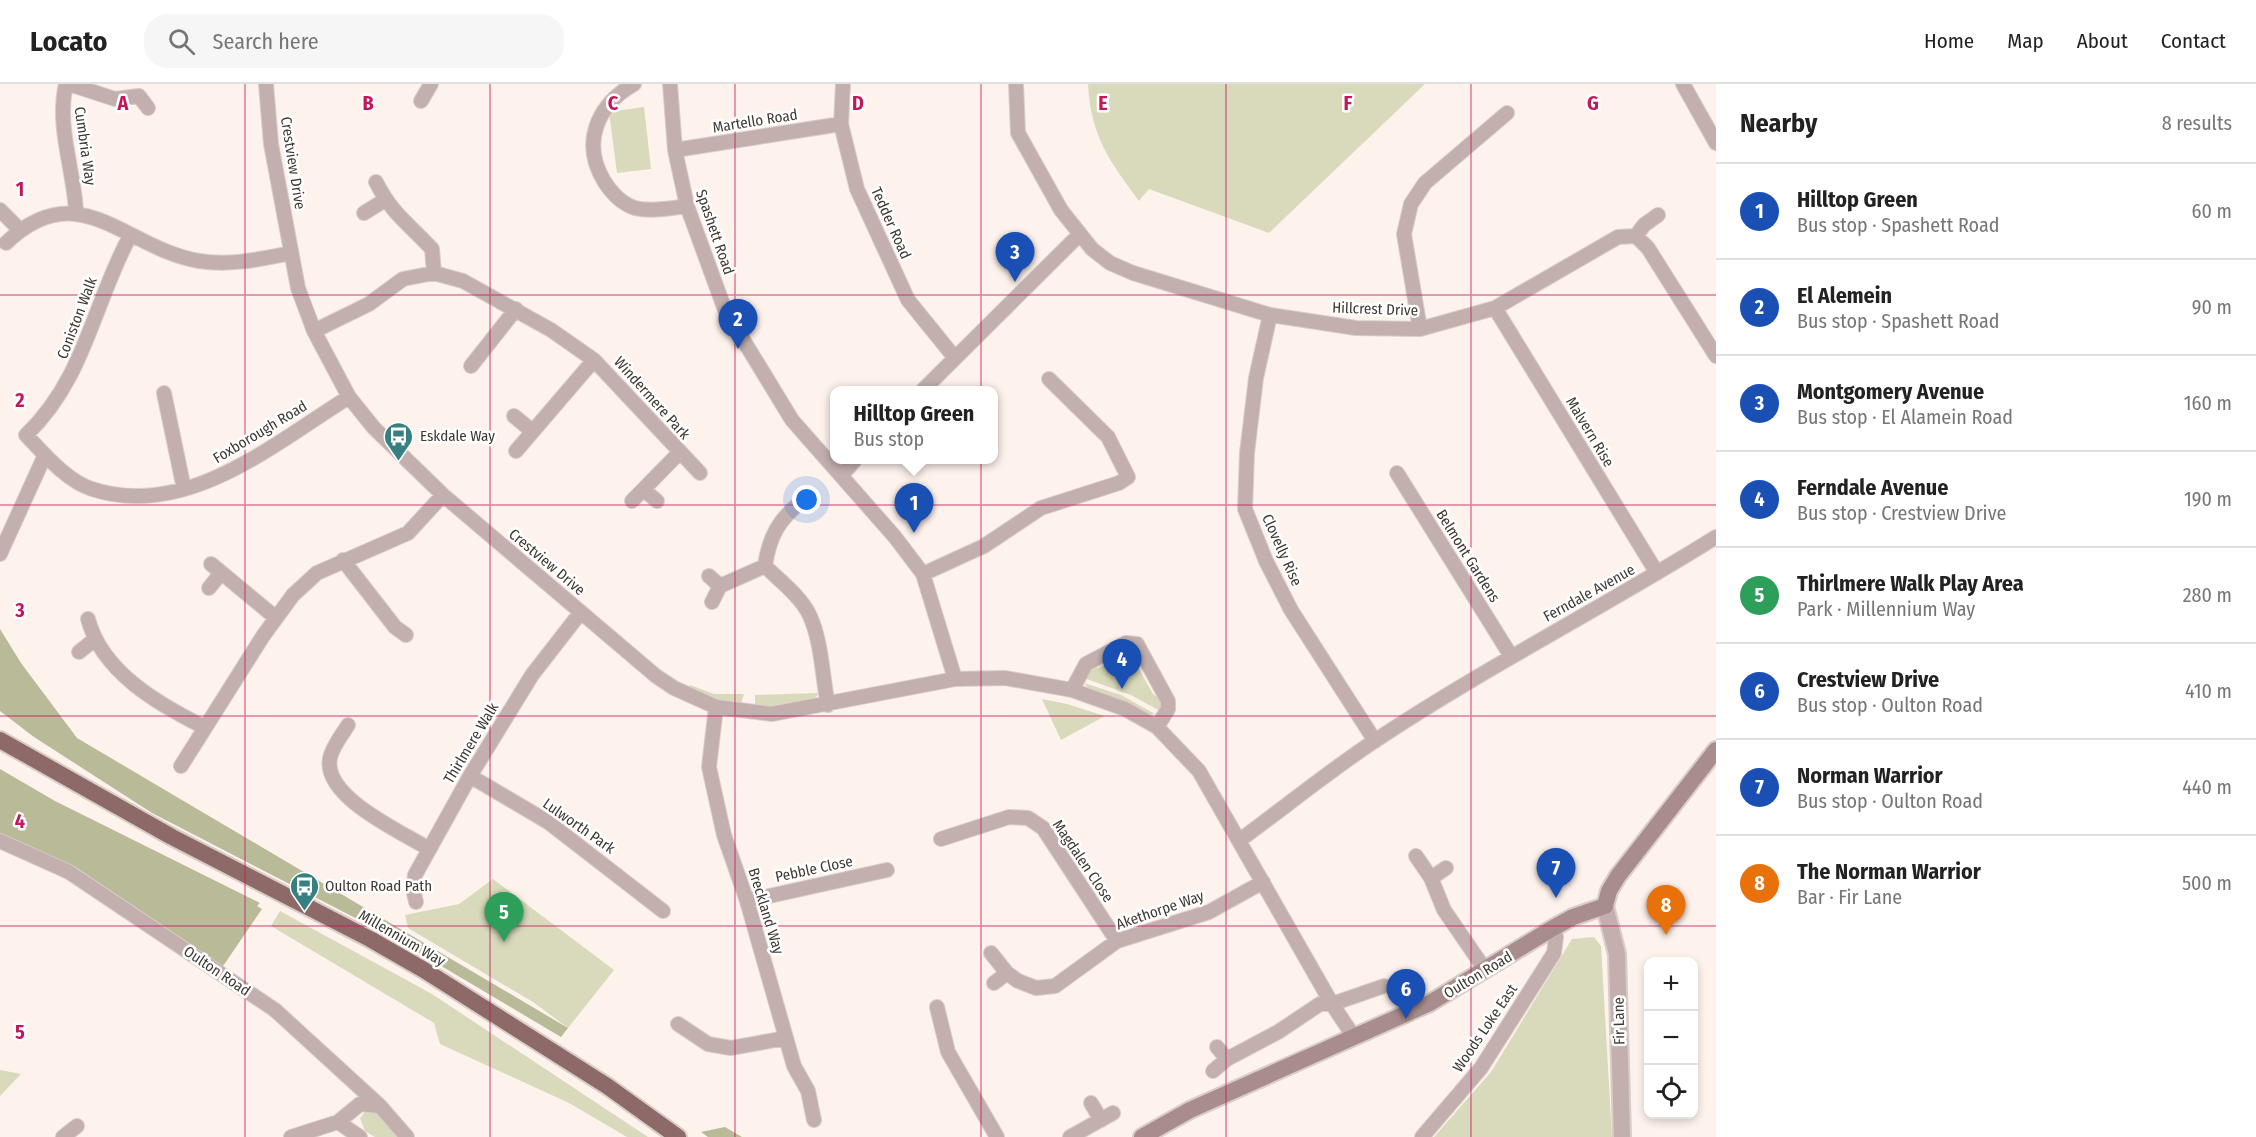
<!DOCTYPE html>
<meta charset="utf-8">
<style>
:root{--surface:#fff;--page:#f6f6f6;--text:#222;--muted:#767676;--line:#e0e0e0;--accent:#378081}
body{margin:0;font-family:"Fira Sans Condensed",sans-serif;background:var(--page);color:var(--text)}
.controls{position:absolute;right:18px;bottom:18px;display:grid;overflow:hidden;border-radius:12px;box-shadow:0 3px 9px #0003}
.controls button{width:54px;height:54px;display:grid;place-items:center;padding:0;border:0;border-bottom:2px solid var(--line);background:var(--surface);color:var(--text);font:30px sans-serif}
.you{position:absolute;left:807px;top:416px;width:21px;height:21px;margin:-15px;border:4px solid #fff;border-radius:50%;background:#1a73e8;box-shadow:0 0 0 9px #1a73e833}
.badge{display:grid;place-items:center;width:39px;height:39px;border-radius:50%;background:var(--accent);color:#fff;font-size:20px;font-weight:700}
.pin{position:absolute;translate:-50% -50px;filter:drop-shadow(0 2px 3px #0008)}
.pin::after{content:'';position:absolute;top:32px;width:21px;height:18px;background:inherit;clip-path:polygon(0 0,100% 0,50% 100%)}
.popup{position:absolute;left:830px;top:302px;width:168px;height:78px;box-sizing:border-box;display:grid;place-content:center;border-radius:12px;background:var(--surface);filter:drop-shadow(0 2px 4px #0005);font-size:20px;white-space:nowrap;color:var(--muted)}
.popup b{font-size:22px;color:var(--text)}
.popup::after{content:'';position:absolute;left:50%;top:100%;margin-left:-12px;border:12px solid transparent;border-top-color:var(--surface)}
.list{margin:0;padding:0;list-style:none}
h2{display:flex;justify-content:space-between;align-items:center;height:78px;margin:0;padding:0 24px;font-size:26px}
h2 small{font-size:20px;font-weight:400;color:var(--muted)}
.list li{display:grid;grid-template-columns:39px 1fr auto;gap:18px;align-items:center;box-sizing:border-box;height:96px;padding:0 24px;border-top:2px solid var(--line)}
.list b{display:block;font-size:22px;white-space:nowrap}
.list p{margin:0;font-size:20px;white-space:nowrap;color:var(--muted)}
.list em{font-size:20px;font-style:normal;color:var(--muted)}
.icon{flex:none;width:33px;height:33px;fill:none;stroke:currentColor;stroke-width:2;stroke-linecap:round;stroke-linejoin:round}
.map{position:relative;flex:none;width:1716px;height:1053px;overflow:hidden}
header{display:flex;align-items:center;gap:36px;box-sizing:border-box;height:84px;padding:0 30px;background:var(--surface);border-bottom:2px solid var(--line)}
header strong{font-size:28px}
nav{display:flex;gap:33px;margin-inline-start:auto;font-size:21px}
.search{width:420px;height:54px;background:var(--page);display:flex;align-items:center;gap:15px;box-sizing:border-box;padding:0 21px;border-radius:24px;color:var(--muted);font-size:22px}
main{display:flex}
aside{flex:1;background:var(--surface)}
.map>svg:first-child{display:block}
.green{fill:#d8dabb}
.forest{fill:#b9ba97}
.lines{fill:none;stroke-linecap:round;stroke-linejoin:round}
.minor-casing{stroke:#d8cdc7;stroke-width:16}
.tertiary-casing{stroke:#d8cdc7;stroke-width:20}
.secondary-casing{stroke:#d8cdc7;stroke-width:20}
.trunk-casing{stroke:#d8cdc7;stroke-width:20}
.minor{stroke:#c2afae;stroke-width:14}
.tertiary{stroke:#c2afae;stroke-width:16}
.secondary{stroke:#a88d8c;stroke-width:16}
.trunk{stroke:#8d6a68;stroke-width:16}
.grid{fill:none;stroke:#c2185b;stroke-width:1.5;stroke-opacity:0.55}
.labels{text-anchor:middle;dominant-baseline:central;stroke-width:5;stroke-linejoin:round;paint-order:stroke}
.street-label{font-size:15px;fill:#3e3935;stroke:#fff}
.poi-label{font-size:15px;fill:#3e3935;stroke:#fff;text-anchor:start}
.grid-label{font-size:20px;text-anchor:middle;font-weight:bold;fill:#c2185b;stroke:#fff;stroke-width:5;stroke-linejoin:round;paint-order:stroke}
</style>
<header>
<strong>Locato</strong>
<div class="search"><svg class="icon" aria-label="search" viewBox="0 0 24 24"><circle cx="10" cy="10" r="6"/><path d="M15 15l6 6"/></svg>Search here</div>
<nav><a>Home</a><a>Map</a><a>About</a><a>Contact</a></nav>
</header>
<main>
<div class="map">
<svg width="1716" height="1053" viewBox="0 0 1716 1053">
<rect width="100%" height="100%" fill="#fef2ec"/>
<!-- green -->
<path class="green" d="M1088,0h337l-156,149 -120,-44 -10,12c-30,-41 -48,-64 -51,-117z
M644,23l7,62 -34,4 -8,-61z
M1125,566l11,3 -1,9 18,32 9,6 -2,11 -29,-16 -47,-17 9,-13 5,3 21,-11 1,-5z
M1084,599l37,12 34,19 -6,1 -60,-26z
M690,601l24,9h30l-4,12 -17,-3 -35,-15z
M819,609l-5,7 -36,7h-23v-12z
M1042,615l25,5 38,12 -44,24z
M493,795l121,91 -46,58 -35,-26 -125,-74 -3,-13 54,-11z
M280,827l152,83 216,143h-21l-58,-34 -129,-59 -6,-21 -163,-97z
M1594,853l7,9 11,191h-178l57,-65 81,-133z
M0,986l21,4 -21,22z
M366,1027l14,3 22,23h-27l-10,-6 -5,-13z"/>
<!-- forest -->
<path class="forest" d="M0,545l21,34 56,75 491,290 -7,9 -167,-99 -242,-125 -118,-76 -34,-26z
M0,685l55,32 205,102 -3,3 5,3 -41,60 -133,-93 -88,-41z
M725,1043l17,10h-34l-7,-5z"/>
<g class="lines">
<defs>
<path id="minor" d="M66,0c-10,43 8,85 10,128
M69,0l46,15 24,-3
M266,0l5,60 27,144 16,43 35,66 25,31 69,67 213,181 18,12 42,19 56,7 183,-35 50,-1 67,12 53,19 32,18 42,44 133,233 22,33
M634,0c-37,21 -53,59 -30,97 7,11 18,23 31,27 16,4 36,0 52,-2
M670,0l5,66 12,56 38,104 67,110 103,117 28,37 32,105
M843,0l-2,40 16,65 51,111 47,58
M1016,0l2,49 43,77 31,39 18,14 23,10 137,42 86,13 64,1 75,-21 123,-71 18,-1 8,-11 14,-10
M1683,0l33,59
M139,12l9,12
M421,17l10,-17
M675,66l166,-26
M376,98c16,32 33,42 56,67l2,24
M0,126l20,20
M364,129l21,-13
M130,152c-37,68 -45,143 -104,199 18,19 41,46 66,54 94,31 183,-46 257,-92
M1636,152l12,12 68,108
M6,159c73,-70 118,5 193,18 32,5 61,-2 92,-8
M1495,224l162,265
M1270,231l-14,63 -9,75 -2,56 21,52 25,49 84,131
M1420,245l-16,-95 7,-30 14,-21 82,-70
M314,247l55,-27 34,-25 31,-6 29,8 88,49 43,30 106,113
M471,282l45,-57
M923,306l156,-155
M164,309l20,96
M514,332l18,15
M516,367l78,-91
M1397,389l114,183
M842,391l13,-15
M644,406l13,11
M632,417l47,-48
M0,470l45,-99
M343,476l52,67 11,8
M211,480l65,54
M765,482c15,15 35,30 44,48 13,27 13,62 19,91
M923,490l61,-28 57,-38 78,-25 9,-6 -20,-40 -59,-58
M709,492l11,10
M209,504l12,-15
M712,518l8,-16 45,-20c4,-29 14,-47 37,-65
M88,535c14,53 70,85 116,108
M79,568l15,-12
M1072,606l14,-26 40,-21 11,1 31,57v8l-11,18
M716,623l-7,60 15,68 23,66 47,165 14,25 6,29
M348,641c-6,10 -16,22 -18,33 -8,39 72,74 99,91
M181,682l82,-130 30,-41 24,-22 91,-40 35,-38
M470,692l78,46 115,89
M941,755l68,-22 19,1 15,10 74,113
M1240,756c45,-33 89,-69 136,-100 110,-73 228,-133 340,-203
M0,757l69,31 206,138 105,96 27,31
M1416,772l15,22 13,32 42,61
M1431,794l15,-10
M747,817l140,-31
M416,818l-3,-13 2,-14 55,-99 62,-101 49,-63
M991,869l16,20 11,8 18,7 19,-2 62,-45 92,-29 54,-30
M994,899l13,-10
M937,923l11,45 49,85
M678,940l30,20 23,4 55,-10
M1217,963l10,12
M1213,987l14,-12 51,-27 42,-28h12l52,-18
M1091,1019l10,17
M338,1038l22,15
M63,1053l14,-11
M291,1053l47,-15 22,-18 20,2
M1070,1053l43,-24
M1422,1053l59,-69 73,-115 2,-16 -3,-9"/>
<path id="tertiary" d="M1605,822l12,48 5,183"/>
<path id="secondary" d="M1142,1053l48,-27 240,-107 123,-75 20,-11 32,-11 4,-15 9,-15 98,-126"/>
<path id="trunk" d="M0,656l172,97 198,102 54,31 183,116 71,51"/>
</defs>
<!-- minor casing -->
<use href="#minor" class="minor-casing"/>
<!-- tertiary casing -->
<use href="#tertiary" class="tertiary-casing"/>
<!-- secondary casing -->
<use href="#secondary" class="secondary-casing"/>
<!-- trunk casing -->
<use href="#trunk" class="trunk-casing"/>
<!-- minor -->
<use href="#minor" class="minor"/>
<!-- tertiary -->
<use href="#tertiary" class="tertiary"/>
<!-- secondary -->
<use href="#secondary" class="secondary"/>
<!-- trunk -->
<use href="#trunk" class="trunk"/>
</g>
<!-- grid -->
<path class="grid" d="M245,0v1053M490,0v1053M735,0v1053M981,0v1053M1226,0v1053M1471,0v1053M0,211h1716M0,421h1716M0,632h1716M0,842h1716"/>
<!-- icons -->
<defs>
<symbol id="bus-pin" viewBox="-11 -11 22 30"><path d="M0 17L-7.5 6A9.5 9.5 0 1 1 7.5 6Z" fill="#378081" stroke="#fff"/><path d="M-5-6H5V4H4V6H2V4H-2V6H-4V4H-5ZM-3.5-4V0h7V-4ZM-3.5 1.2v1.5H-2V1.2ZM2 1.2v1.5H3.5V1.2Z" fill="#fff"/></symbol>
</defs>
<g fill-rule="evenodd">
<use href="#bus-pin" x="382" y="336" width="33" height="45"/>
<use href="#bus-pin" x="288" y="786" width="33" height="45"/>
</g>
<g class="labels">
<!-- street labels -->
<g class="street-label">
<text transform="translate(755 37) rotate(-9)">Martello Road</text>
<text transform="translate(85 62) rotate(82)">Cumbria Way</text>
<text transform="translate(293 79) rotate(81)">Crestview Drive</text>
<text transform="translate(891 139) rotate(66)">Tedder Road</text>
<text transform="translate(715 148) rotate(71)">Spashett Road</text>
<text transform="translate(1375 225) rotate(2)">Hillcrest Drive</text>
<text transform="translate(77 234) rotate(-69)">Coniston Walk</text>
<text transform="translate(652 314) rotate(48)">Windermere Park</text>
<text transform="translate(260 348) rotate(-31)">Foxborough Road</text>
<text transform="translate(1590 348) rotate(59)">Malvern Rise</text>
<text transform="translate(1282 466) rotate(66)">Clovelly Rise</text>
<text transform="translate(1468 472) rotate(58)">Belmont Gardens</text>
<text transform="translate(547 478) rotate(40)">Crestview Drive</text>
<text transform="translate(1589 509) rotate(-29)">Ferndale Avenue</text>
<text transform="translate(471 659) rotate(-59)">Thirlmere Walk</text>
<text transform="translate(579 742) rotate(35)">Lulworth Park</text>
<text transform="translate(1083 777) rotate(56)">Magdalen Close</text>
<text transform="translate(814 785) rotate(-12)">Pebble Close</text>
<text transform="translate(1160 826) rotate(-19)">Akethorpe Way</text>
<text transform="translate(766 827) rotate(73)">Breckland Way</text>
<text transform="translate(402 854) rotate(30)">Millennium Way</text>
<text transform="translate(217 887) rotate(34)">Oulton Road</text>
<text transform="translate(1478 891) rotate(-31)">Oulton Road</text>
<text transform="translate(1619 937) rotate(-91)">Fir Lane</text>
<text transform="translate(1485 944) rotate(-56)">Woods Loke East</text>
</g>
<!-- poi labels -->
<g class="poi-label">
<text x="420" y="352">Eskdale Way</text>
<text x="325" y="802">Oulton Road Path</text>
</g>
</g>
<g class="grid-label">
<text x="123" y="26">A</text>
<text x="368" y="26">B</text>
<text x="613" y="26">C</text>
<text x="858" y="26">D</text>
<text x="1103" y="26">E</text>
<text x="1348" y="26">F</text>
<text x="1593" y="26">G</text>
<text x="20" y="112">1</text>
<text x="20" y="323">2</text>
<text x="20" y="533">3</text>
<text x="20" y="744">4</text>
<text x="20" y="955">5</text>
</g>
</svg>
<div class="controls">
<button>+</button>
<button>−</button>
<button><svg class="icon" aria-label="locate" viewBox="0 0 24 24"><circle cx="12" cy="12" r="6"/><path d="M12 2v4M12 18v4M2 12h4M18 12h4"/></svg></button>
</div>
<div class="you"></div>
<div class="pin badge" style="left:914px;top:449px;background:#1a4fb4">1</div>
<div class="popup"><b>Hilltop Green</b>Bus stop</div>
<div class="pin badge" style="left:738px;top:265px;background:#1a4fb4">2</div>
<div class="pin badge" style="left:1015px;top:198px;background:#1a4fb4">3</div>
<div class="pin badge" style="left:1122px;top:605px;background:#1a4fb4">4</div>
<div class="pin badge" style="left:504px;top:858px;background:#2e9e5b">5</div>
<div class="pin badge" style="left:1406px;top:935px;background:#1a4fb4">6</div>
<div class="pin badge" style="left:1556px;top:814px;background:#1a4fb4">7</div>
<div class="pin badge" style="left:1666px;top:851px;background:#e8710a">8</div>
</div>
<aside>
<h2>Nearby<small>8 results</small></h2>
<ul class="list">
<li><span class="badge" style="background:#1a4fb4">1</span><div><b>Hilltop Green</b><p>Bus stop · Spashett Road</p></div><em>60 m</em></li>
<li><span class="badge" style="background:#1a4fb4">2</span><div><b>El Alemein</b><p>Bus stop · Spashett Road</p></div><em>90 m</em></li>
<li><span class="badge" style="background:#1a4fb4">3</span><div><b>Montgomery Avenue</b><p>Bus stop · El Alamein Road</p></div><em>160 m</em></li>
<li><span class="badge" style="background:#1a4fb4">4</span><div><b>Ferndale Avenue</b><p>Bus stop · Crestview Drive</p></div><em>190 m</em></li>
<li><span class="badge" style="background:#2e9e5b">5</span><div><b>Thirlmere Walk Play Area</b><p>Park · Millennium Way</p></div><em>280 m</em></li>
<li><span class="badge" style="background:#1a4fb4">6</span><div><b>Crestview Drive</b><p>Bus stop · Oulton Road</p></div><em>410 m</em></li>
<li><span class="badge" style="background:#1a4fb4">7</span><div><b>Norman Warrior</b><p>Bus stop · Oulton Road</p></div><em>440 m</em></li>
<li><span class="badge" style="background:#e8710a">8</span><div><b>The Norman Warrior</b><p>Bar · Fir Lane</p></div><em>500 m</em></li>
</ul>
</aside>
</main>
